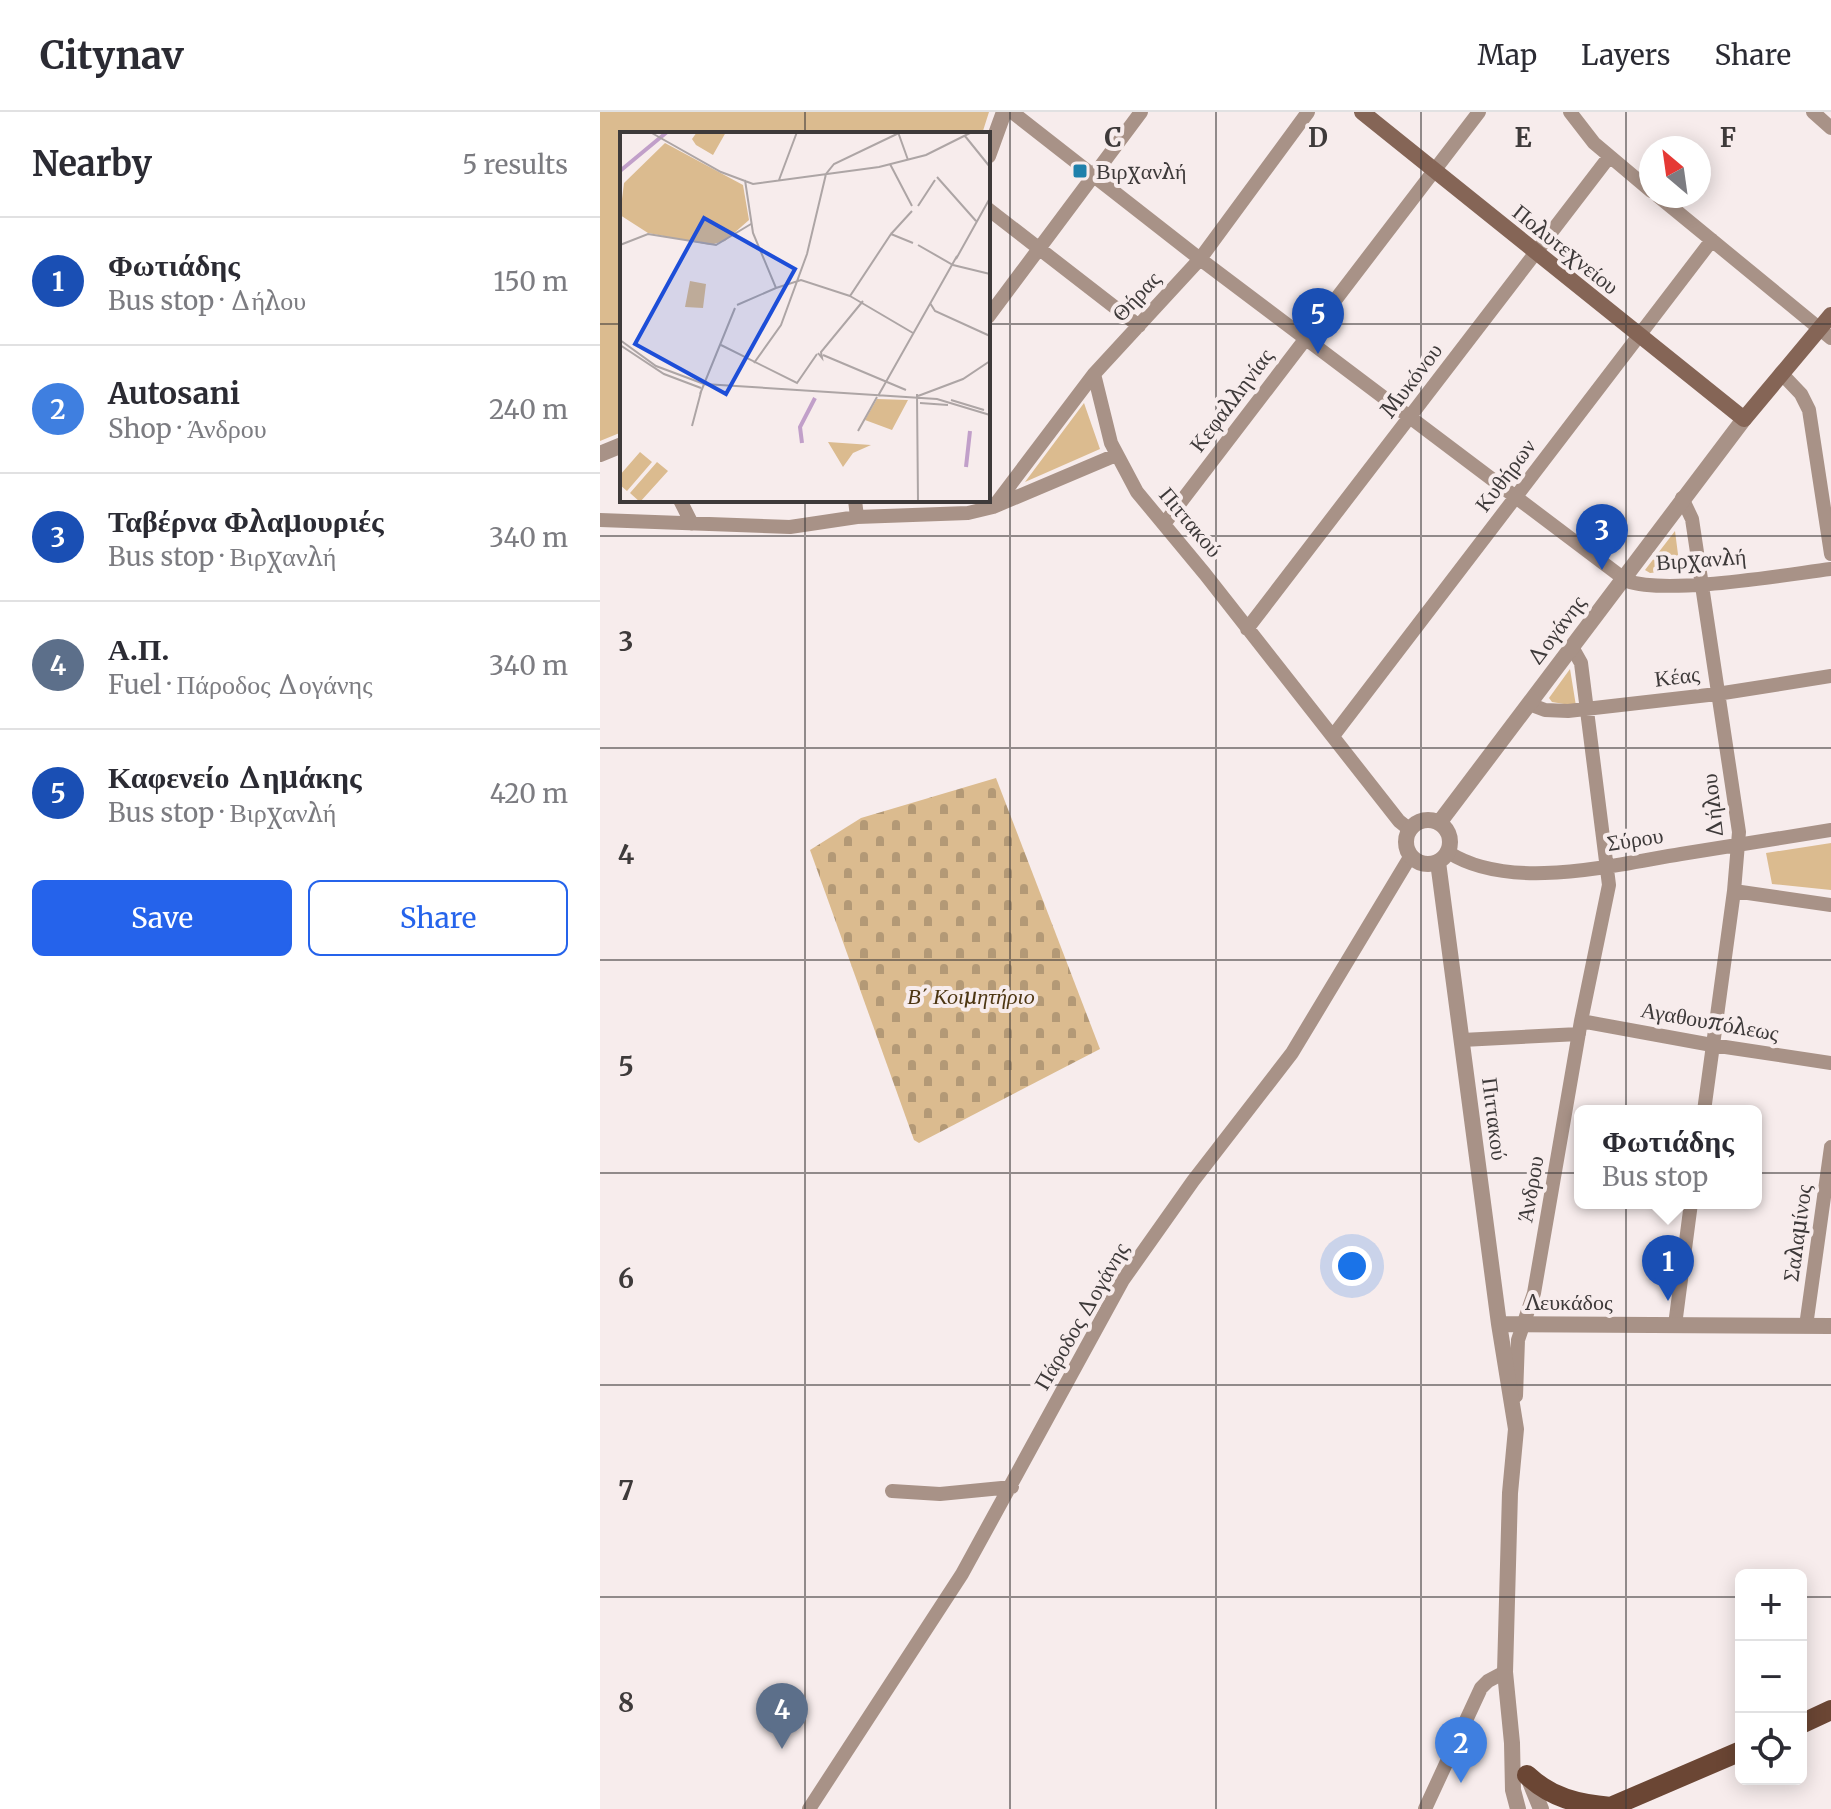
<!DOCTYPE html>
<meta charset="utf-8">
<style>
:root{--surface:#fff;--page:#f2f2f3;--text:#2b2b33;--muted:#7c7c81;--line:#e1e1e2;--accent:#2563eb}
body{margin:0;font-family:Merriweather,serif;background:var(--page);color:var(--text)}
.controls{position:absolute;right:24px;bottom:24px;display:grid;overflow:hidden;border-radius:12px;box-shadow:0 4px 20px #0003}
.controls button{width:72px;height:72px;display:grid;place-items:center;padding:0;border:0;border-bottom:2px solid var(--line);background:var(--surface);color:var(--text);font:40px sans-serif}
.compass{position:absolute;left:1039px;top:24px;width:72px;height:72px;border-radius:50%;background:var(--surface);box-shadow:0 4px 20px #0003;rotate:331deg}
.you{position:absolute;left:752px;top:1154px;width:28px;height:28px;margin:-20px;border:6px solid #fff;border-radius:50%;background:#1a73e8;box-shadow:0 0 0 12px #1a73e833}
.badge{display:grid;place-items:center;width:52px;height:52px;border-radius:50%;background:var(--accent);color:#fff;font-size:26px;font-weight:700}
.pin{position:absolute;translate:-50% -66px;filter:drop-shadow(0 2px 4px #0008)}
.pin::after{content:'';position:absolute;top:42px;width:28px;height:24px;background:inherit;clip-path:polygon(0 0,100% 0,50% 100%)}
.popup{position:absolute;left:974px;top:993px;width:188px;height:104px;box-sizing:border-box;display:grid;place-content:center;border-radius:12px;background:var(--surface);filter:drop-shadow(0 2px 6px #0005);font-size:26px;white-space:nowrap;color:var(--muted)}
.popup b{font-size:30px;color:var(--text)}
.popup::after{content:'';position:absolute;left:50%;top:100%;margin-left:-16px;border:16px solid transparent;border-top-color:var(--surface)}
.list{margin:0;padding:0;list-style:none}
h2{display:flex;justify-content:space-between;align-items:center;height:104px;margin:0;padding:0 32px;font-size:34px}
h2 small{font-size:26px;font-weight:400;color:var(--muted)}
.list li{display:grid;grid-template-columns:52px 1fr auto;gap:24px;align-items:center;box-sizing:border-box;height:128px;padding:0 32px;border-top:2px solid var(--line)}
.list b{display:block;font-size:30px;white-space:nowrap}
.list p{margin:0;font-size:26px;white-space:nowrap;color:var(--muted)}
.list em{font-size:26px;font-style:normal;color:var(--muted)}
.actions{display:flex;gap:16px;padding:24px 32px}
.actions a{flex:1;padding:18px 0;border:2px solid var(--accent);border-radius:12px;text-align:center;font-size:28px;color:var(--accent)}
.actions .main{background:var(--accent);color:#fff}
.icon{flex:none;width:44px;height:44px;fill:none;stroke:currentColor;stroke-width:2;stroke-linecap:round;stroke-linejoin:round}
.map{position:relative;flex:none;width:1231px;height:1697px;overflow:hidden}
header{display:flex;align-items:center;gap:48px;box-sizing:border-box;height:112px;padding:0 40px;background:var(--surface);border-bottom:2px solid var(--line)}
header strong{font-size:38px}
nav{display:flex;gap:44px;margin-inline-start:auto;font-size:28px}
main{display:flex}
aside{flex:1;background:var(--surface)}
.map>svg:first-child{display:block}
.green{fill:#dbbb8f}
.cemetery{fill:url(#cemetery-stones)}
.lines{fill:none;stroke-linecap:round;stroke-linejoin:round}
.minor{stroke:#a89287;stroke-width:14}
.tertiary{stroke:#a89287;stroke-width:16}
.secondary{stroke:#856556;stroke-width:16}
.primary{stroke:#6b4634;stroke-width:20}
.grid{fill:none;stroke:#3e3a3a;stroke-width:2;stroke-opacity:0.55}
.poi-dot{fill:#1e80ab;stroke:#f7ecec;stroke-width:3}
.labels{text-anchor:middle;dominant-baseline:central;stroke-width:8;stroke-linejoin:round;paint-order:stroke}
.poi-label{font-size:22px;fill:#3e3a3a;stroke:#f7ecec;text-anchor:start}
.street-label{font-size:22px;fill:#3e3a3a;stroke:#f7ecec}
.park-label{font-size:22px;font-style:italic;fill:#4d3612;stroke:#f7ecec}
.inset-river{fill:none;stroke:#c19fc9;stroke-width:4}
.inset-road{fill:none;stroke:#ada5a5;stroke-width:2}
.view{fill:#1d4ed8;fill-opacity:0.15;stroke:#1d4ed8;stroke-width:4}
.inset-edge{fill:none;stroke:#3e3a3a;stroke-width:4}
.grid-label{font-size:26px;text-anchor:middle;font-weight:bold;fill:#3e3a3a;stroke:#f7ecec;stroke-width:8;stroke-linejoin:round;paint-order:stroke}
</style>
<header>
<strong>Citynav</strong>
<nav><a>Map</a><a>Layers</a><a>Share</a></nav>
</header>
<main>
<aside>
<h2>Nearby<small>5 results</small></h2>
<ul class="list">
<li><span class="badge" style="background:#1a4fb4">1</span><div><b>Φωτιάδης</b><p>Bus stop · Δήλου</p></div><em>150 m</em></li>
<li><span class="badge" style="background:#3f7fe0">2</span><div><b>Autosani</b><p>Shop · Άνδρου</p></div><em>240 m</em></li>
<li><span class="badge" style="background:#1a4fb4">3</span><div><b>Ταβέρνα Φλαμουριές</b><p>Bus stop · Βιρχανλή</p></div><em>340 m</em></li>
<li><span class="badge" style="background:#5c6f8a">4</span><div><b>Α.Π.</b><p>Fuel · Πάροδος Δογάνης</p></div><em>340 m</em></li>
<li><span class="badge" style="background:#1a4fb4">5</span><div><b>Καφενείο Δημάκης</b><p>Bus stop · Βιρχανλή</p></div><em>420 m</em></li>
</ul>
<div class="actions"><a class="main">Save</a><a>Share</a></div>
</aside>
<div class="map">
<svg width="1231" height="1697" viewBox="0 0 1231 1697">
<defs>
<pattern id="cemetery-stones" width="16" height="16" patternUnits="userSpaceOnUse" patternTransform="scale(2)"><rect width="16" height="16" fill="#dbbb8f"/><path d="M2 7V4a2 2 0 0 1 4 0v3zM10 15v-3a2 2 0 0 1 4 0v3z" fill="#b39976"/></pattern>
</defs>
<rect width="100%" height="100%" fill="#f7ecec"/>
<!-- green -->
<path class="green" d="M0,0h389l-7,22h-360v298l-22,9z
M484,291l16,46 -75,33z
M1075,419l5,39 -30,3 -5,-3z
M970,557l6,37 -24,-4 -3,-4z
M1231,731v47l-59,-6 -6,-31z"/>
<!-- cemetery -->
<path class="cemetery" d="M396,666l104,271 -181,94 -5,-3 -104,-290 51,-32z"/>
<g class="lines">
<!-- minor -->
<path class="minor" d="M412,0l188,147 427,322c42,14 156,-6 204,-12
M970,0l24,31 57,48
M1213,0l18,16
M1058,84l173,142
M388,97l151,117
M388,205l153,-205
M1181,261l20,21 8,16 22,144
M494,262l17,69 26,49 68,82 194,247 10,8
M1082,386l10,21 47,313 -5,59 -30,220
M80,388l12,24
M255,388l2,17
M395,393l99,-131 106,-115 108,-147
M0,408l190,7 67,-10 111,-4 25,-6 123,-52
M564,412l315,-412
M647,517l362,-472
M929,592l16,6 23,1 149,-17 114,-18
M733,624l379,-496
M848,740c61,40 165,13 233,2 50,-8 100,-16 150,-24
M1134,779l97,14
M981,909l131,24 119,18
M862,928l117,-6
M1075,1213l16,-122
M1206,1214l25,-179
M916,1284l2,-56 16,-47 47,-272 28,-136 -28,-222 -9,-16
M292,1379l48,3 72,-7
M209,1697l153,-235 161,-294 70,-99 99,-128 118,-196
M825,1697l56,-121 7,-7 17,-9"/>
<!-- tertiary -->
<path class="tertiary" d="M388,44l16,-44
M0,342l22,-9
M806 730a22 22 0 1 1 44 0a22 22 0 1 1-44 0Z
M839,711l305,-404
M838,750l61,462 17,105 -6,64 -5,179 7,71 1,47 5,19
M899,1212l332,2
M928,1665l13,32"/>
<!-- secondary -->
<path class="secondary" d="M762,0l382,307 87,-104"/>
<!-- primary -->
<path class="primary" d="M1201,1612l30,-14
M927,1663c24,23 51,29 84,32
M1006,1697l135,-58"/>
</g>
<!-- grid -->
<path class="grid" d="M205,0v22M410,0v1697M616,0v1697M821,0v1697M1026,0v1697M0,212h22M388,212h843M205,388v1309M0,424h1231M0,636h1231M0,848h1231M0,1061h1231M0,1273h1231M0,1485h1141M1201,1485h30"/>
<!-- markers -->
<rect class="poi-dot" x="472" y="51" width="16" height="16" rx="4"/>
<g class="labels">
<!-- poi labels -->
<g class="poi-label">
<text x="496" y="59">Βιρχανλή</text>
</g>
<!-- street labels -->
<g class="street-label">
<text transform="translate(966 137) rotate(39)">Πολυτεχνείου</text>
<text transform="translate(536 184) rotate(-47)">Θήρας</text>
<text transform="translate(811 268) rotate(-53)">Μυκόνου</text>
<text transform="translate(631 288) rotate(-53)">Κεφαλληνίας</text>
<text transform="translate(905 363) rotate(-53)">Κυθήρων</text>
<text transform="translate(591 410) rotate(50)">Πιττακού</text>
<text transform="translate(1101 447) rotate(-4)">Βιρχανλή</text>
<text transform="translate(956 518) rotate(-53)">Δογάνης</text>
<text transform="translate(1077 564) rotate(-7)">Κέας</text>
<text transform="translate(1112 694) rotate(-96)">Δήλου</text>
<text transform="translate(1035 727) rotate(-9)">Σύρου</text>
<text transform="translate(1110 909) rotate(10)">Αγαθουπόλεως</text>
<text transform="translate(895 1007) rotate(83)">Πιττακού</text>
<text transform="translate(930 1077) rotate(-80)">Άνδρου</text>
<text transform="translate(1197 1121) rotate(-82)">Σαλαμίνος</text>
<text x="969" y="1190">Λευκάδος</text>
<text transform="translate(481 1204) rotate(-60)">Πάροδος Δογάνης</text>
</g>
<!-- park labels -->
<g class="park-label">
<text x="371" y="884">Β΄ Κοιμητήριο</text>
</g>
</g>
<!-- overview -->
<g transform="translate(20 20)">
<rect width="370" height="370" fill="#f7ecec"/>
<path d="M77,0h29l-13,23 -17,-10 -4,-6zM45,11l78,42 6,35 -24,21 -15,4 -62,-12 -28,-18 4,-32zM257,267l31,1 -16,30 -27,-10zM20,320l12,10 -25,29 -7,-6v-10zM37,330l11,9 -28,31 -10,-9z" fill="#dbbb8f"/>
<path d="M208,310l43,3 -18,8 -10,14z" fill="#dbbb8f"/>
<path d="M70,149l16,3 -3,24 -18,-1z" fill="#dbbb8f"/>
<path class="inset-river" d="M0,39l47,-39M182,311l-2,-16 15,-29M346,335l4,-36"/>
<path class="inset-road" d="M30,0l71,40 32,12 126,-17 47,-12 46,-23M278,0l10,28M345,4l25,31M270,32l22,42M317,45l39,44M125,48l8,53 23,55 25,-8 49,16 41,-62 22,9M159,48l18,-48M298,74l17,-26M271,102l21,-23M0,113l28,-11 68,11 35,-21M298,113l35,20 37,9M336,127l34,-61M230,164l63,37M310,171l5,8 55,25M117,173l39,-17M0,208l36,26 48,18 233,15 53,16M0,213l44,29 37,14M101,213l76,38 20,-29M198,221l4,5 -1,-6 42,-51M203,223l83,35M134,231l27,-38 26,-71 19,-80 8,-10 67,-32M80,262l35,-86M297,262l1,108M258,264l79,-140M298,264l45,-17 27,-18M331,268l33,10M300,271l28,2M72,294l9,-34M238,299l19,-34"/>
<path class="view" d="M84,86l91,51 -69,125 -91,-50z"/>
<rect width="370" height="370" class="inset-edge"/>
</g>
<g class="grid-label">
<text x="513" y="35">C</text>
<text x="718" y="35">D</text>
<text x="923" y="35">E</text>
<text x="1128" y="35">F</text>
<text x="26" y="539">3</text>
<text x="26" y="752">4</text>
<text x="26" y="964">5</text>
<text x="26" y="1176">6</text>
<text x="26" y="1388">7</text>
<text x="26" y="1600">8</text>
</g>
</svg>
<div class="controls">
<button>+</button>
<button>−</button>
<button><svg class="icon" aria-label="locate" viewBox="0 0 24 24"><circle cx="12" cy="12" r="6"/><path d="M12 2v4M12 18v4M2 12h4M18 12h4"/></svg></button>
</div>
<svg class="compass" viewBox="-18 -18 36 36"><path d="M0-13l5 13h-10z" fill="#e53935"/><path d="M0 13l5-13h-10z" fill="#7c7c81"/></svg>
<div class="you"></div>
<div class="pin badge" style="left:1068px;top:1189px;background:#1a4fb4">1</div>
<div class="popup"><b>Φωτιάδης</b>Bus stop</div>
<div class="pin badge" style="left:861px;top:1671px;background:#3f7fe0">2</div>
<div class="pin badge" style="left:1002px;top:458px;background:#1a4fb4">3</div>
<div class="pin badge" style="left:182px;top:1637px;background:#5c6f8a">4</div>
<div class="pin badge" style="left:718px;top:242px;background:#1a4fb4">5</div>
</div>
</main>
